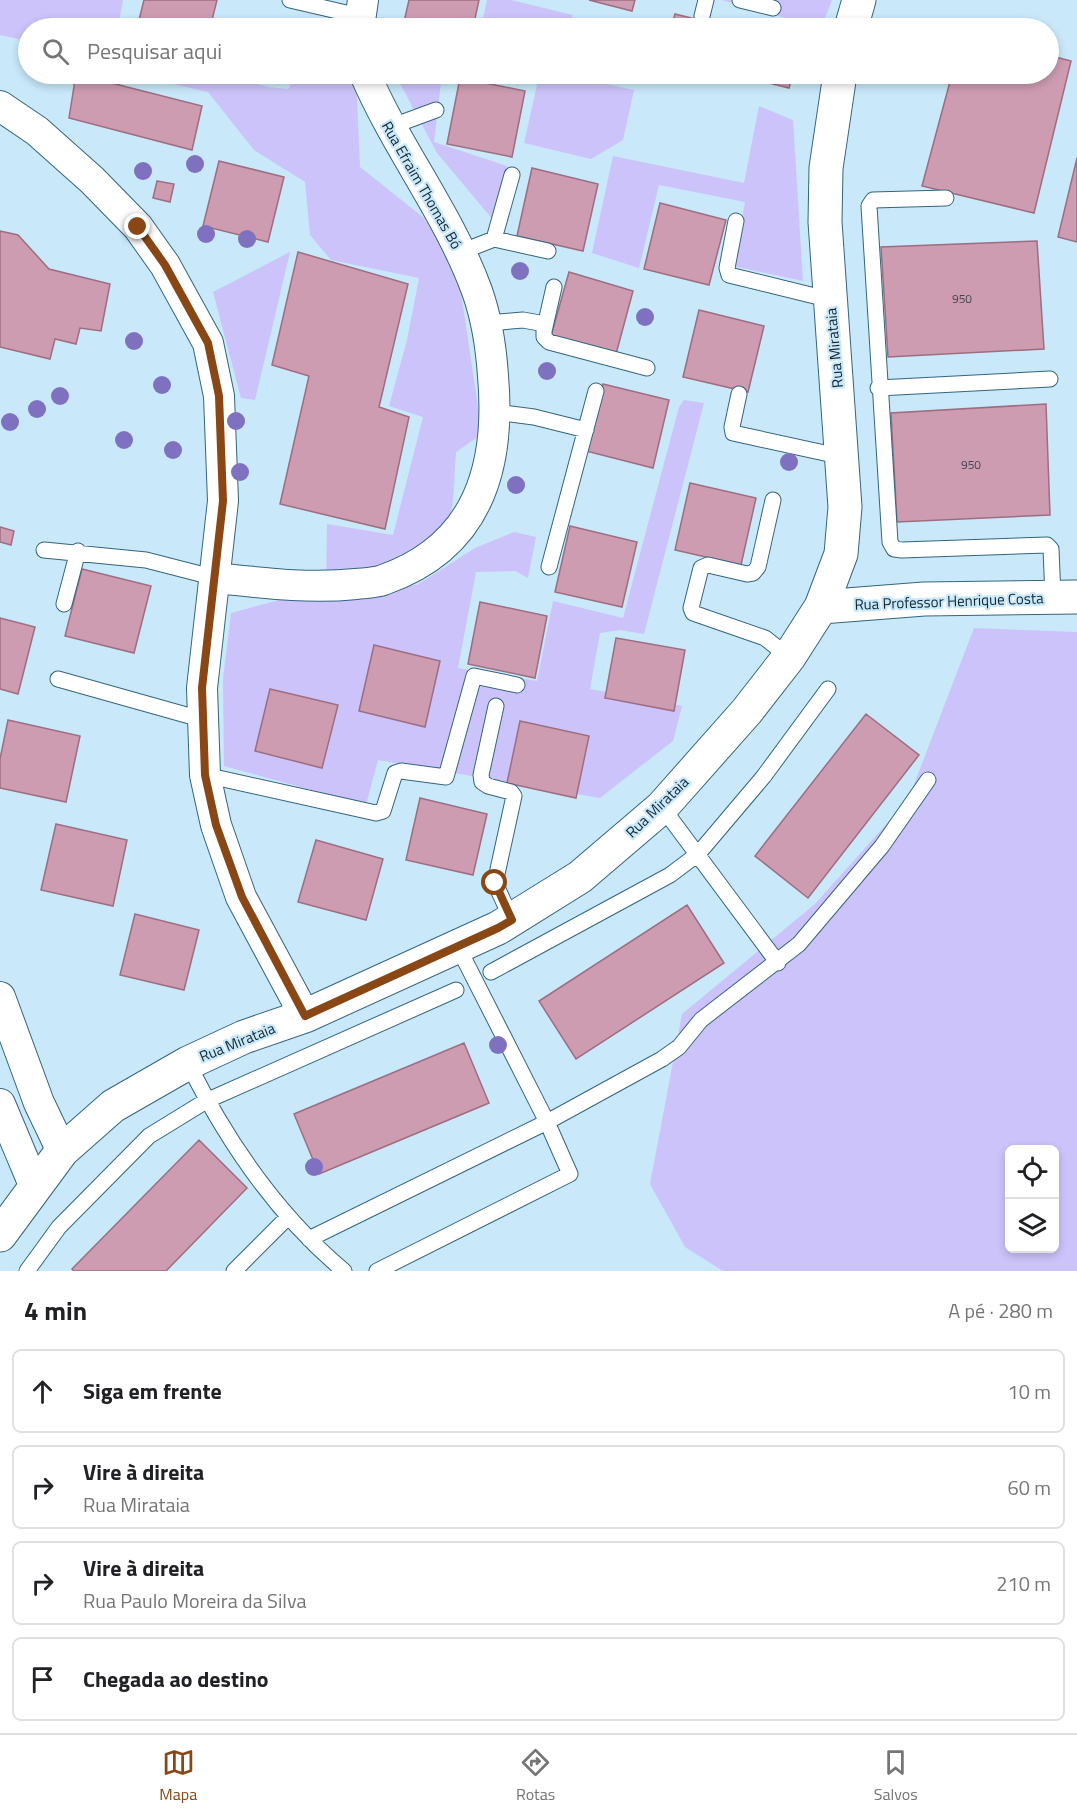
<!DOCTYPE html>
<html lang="pt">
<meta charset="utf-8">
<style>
:root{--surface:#fff;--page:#f2f2f2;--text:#202124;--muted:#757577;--line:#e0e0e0;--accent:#894716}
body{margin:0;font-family:"Titillium Web",sans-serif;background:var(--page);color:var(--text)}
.controls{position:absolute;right:18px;bottom:18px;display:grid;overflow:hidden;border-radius:9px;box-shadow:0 3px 9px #0003}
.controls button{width:54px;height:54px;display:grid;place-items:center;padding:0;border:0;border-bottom:2px solid var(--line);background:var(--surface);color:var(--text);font:30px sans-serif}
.stop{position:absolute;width:18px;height:18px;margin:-14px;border:4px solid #894716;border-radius:50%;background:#fff}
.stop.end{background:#894716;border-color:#fff;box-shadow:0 2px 6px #0008}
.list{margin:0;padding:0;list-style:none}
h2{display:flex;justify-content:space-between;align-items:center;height:78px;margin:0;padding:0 24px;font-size:26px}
h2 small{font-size:20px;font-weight:400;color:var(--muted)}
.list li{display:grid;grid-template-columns:39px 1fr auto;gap:18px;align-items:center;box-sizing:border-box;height:84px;margin:0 12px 12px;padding:0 12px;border:2px solid var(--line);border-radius:9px}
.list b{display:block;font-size:22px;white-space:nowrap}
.list p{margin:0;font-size:20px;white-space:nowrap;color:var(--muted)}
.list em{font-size:20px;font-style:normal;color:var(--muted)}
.icon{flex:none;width:33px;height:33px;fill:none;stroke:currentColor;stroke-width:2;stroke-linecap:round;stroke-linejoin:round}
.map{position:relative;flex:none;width:1077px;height:1271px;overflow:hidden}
.search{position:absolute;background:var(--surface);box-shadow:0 3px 9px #0003;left:18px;right:18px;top:18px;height:66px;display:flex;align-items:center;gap:15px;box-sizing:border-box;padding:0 21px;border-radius:33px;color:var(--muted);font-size:22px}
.sheet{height:462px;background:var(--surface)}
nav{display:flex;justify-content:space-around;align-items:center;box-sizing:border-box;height:84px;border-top:2px solid var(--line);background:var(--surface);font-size:16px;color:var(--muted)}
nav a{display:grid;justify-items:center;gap:3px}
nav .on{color:var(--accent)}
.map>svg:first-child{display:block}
.green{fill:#ccc3fa;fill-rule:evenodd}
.building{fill:#ce9cb1;stroke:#9d6d81;stroke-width:1.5}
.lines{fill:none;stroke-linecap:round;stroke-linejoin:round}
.lane-casing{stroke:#34657e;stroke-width:17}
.street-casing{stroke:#34657e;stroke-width:32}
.secondary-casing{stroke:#34657e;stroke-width:35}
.lane{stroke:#fff;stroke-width:15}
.street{stroke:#fff;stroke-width:30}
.secondary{stroke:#fff;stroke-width:33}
.tree{fill:#8071c0}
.route{stroke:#894716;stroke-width:8}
.labels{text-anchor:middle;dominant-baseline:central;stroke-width:4.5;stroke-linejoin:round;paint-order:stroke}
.number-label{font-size:12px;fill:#424452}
.street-label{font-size:15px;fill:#132732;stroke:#c9e8f9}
</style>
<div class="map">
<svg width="1077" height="1271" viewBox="0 0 1077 1271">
<rect width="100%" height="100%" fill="#c9e8f9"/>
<!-- green -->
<path class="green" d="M0,0h123l-5,28h-90v13l-28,-6z
M487,0h24l62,15 -3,13h-89z
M722,0h110l-11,28z
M129,74h91l48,13 20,2 10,-15 58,1 4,92 64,51 34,54 24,162 -26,18c-2,22 -1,68 -13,87 -15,24 -89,35 -117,43l1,-58 66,11 30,-118 -34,-11 18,-66 12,-62 -88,-18 -21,-25 -5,-53 -51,-32 -46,-58z
M395,74h47l-8,68 73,24 -13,55 -57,-68z
M529,74h31l74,16 -11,50 -32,19 -67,-16 15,-67z
M759,106l34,14 10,161 -70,-15 12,-64 -86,-17 -20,83 -47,-15 21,-97 131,27z
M290,252l-35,148 -14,-2 -28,-106z
M684,400l20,3 -60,231 -24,-4 -20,3 -10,56 92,17 -9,35 -73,57 -222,-38 -12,45 -142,-39 -1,-87 8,-66 52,-14 75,-10 59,-4 58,-37 39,-16 22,5 -8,41 -13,-7 -39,1 -18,96 79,13 16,-80 70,17 56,-211z
M974,628l103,4v639h-354l-38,-24 -35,-63 32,-170 133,-110 93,-104zM1010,1150h44v98h-44z"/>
<!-- building -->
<path class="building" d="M144,0h73l-7,28h-73z
M409,0h70l-6,28h-44l-25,-6z
M589,0h46l-3,11z
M675,14l57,14h-61z
M1048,55l23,6 -37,152 -112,-27 30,-112h96z
M76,74l126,32 -10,44 -123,-32z
M733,74h60l-4,14z
M460,78l65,13 -13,66 -65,-13z
M1077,158v84l-19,-5z
M219,161l65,16 -16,65 -65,-16z
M532,168l66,16 -15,67 -66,-15z
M157,181l17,3 -4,18 -17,-4z
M660,203l66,17 -17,65 -65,-16z
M0,231l18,4 31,34 61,15 -9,47 -21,-3 -4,16 -21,-5 -5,20 -50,-12z
M1037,241l7,108 -156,8 -7,-110z
M298,252l110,32 -29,123 30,10 -24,112 -105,-25 29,-128 -37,-11z
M569,272l64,19 -17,63 -65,-18z
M699,310l65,16 -16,66 -65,-15z
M603,384l66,16 -16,68 -67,-17z
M1046,404l4,111 -153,7 -6,-109z
M690,483l66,15 -15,67 -66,-15z
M570,526l67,16 -15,65 -67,-15z
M0,527l14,4 -3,14 -11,-3z
M82,569l69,17 -17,67 -69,-17z
M480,602l67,14 -12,62 -67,-14z
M0,618l35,9 -17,67 -18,-5z
M616,638l69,12 -11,61 -69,-13z
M374,645l66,16 -15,66 -66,-16z
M270,689l68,16 -16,63 -67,-17z
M866,714l53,41 -111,143 -53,-42z
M8,720l72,16 -14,66 -66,-14v-29z
M520,721l69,15 -13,62 -69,-15z
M420,798l67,16 -14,61 -67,-15z
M56,824l71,16 -14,66 -72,-16z
M316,840l67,19 -17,61 -68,-18z
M687,905l37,58 -148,96 -37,-58z
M135,914l64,16 -15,60 -64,-15z
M464,1043l25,60 -170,71 -25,-60z
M199,1140l48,48 -81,83h-92l-2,-2z"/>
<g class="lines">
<defs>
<path id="lane" d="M290,0l69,16
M740,0l33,8
M702,16l4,-16
M390,127l46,-17
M946,198l-73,2 -4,6 21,336 4,7 8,1 145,-5 4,4 2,48
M736,221l-9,47 2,7 102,25
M494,239l18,-64
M461,252l33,-13 54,12
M554,287l-10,44v6l5,5 98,26
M488,323l35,-3 22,4
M878,388l172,-9
M739,394l-7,33 1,6 110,24
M496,412l38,5 52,13
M773,500l-15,67 -5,6 -6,1 -39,-9 -7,3 -10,40 2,5 72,25 24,19
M44,550l102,10 70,18
M549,567l47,-176
M64,604l14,-53
M58,679l146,41
M496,706l-15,69 1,7 6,4 23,6 3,4 -19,87 17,37
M205,775l171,38 7,-2 12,-38 6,-2 45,6 28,-101 43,9
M662,807l116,156
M491,972l179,-97 28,-21 66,-78 64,-87
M188,1063c39,79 88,151 156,208
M309,1239l238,-117 115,-63 17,-12 22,-27 98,-76 83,-98 46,-66
M27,1271l32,-44 90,-91 57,-35 250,-111
M234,1271l53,-53
M377,1271l193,-97 -23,-52 -89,-175"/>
<path id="street" d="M359,28l4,-28
M0,106l37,25 55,49 46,47 27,38 43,78 11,53 4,105 -21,187 3,87 11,50 25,72 64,119
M216,578c47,5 93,11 140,6 9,-1 19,-1 27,-4 95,-33 118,-113 110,-204 -2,-30 -6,-57 -16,-85 -28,-77 -80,-142 -112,-217
M0,997l39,106 23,48
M0,1104l34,81"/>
<path id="secondary" d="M851,28l8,-28
M821,607l103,-8 153,-2
M0,1235l62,-84 51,-45 75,-43 56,-26 61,-21 193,-88 82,-51 82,-70 85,-96 42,-54 32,-50 20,-53 4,-47 -20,-285 1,-54 14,-94"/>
</defs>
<!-- lane casing -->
<use href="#lane" class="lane-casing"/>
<!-- street casing -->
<use href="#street" class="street-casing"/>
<!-- secondary casing -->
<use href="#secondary" class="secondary-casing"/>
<!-- lane -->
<use href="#lane" class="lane"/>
<!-- street -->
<use href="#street" class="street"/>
<!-- secondary -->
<use href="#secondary" class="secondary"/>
</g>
<!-- trees -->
<g class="tree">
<circle cx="195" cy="164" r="9"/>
<circle cx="143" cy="171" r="9"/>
<circle cx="206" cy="234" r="9"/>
<circle cx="247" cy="239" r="9"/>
<circle cx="520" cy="271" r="9"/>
<circle cx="645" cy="317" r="9"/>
<circle cx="134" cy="341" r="9"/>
<circle cx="547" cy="371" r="9"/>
<circle cx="162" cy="385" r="9"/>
<circle cx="60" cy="396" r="9"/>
<circle cx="37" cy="409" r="9"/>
<circle cx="236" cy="421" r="9"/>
<circle cx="10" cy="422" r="9"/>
<circle cx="124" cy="440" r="9"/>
<circle cx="173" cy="450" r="9"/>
<circle cx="789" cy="462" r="9"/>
<circle cx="240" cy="472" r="9"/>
<circle cx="516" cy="485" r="9"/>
<circle cx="498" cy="1045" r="9"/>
<circle cx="314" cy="1167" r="9"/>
</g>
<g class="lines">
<!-- route -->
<path class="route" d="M138,227l27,38 43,78 11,53 4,105 -21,187 3,87 11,50 26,72 63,119 193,-88 14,-8 -17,-37"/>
</g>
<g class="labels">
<!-- number labels -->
<g class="number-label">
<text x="962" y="298">950</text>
<text x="971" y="464">950</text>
</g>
<!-- street labels -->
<g class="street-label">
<text transform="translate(422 185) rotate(60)">Rua Efraim Thomas Bó</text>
<text transform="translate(834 348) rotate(-95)">Rua Mirataia</text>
<text transform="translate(949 601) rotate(-2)">Rua Professor Henrique Costa</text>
<text transform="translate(657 807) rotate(-44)">Rua Mirataia</text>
<text transform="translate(237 1042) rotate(-22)">Rua Mirataia</text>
</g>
</g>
</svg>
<div class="controls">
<button><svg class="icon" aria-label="locate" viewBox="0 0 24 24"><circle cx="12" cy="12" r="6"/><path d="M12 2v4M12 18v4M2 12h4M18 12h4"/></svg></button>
<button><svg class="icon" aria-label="layers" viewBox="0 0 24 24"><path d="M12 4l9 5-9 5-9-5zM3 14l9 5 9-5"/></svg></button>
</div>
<div class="stop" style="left:495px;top:883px"></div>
<div class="stop end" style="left:138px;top:227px"></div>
<div class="search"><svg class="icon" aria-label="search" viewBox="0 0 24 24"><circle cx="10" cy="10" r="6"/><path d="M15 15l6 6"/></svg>Pesquisar aqui</div>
</div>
<section class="sheet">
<h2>4 min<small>A pé · 280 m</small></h2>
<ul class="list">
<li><svg class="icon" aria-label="ahead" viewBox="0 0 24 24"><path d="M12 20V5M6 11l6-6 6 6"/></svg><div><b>Siga em frente</b></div><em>10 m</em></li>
<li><svg class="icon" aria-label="right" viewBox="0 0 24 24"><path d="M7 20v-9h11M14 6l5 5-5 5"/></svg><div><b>Vire à direita</b><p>Rua Mirataia</p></div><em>60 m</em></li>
<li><svg class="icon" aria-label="right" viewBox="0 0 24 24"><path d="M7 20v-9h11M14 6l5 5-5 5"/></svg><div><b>Vire à direita</b><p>Rua Paulo Moreira da Silva</p></div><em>210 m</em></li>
<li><svg class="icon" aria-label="arrive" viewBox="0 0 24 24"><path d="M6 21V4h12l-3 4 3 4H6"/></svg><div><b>Chegada ao destino</b></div></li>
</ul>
</section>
<nav>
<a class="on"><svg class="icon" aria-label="map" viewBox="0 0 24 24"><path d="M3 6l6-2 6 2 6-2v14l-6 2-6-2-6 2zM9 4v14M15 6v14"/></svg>Mapa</a>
<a><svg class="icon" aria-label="directions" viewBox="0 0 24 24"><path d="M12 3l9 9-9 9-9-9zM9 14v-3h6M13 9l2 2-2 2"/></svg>Rotas</a>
<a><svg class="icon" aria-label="saved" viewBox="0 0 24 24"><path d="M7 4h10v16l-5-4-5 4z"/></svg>Salvos</a>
</nav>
